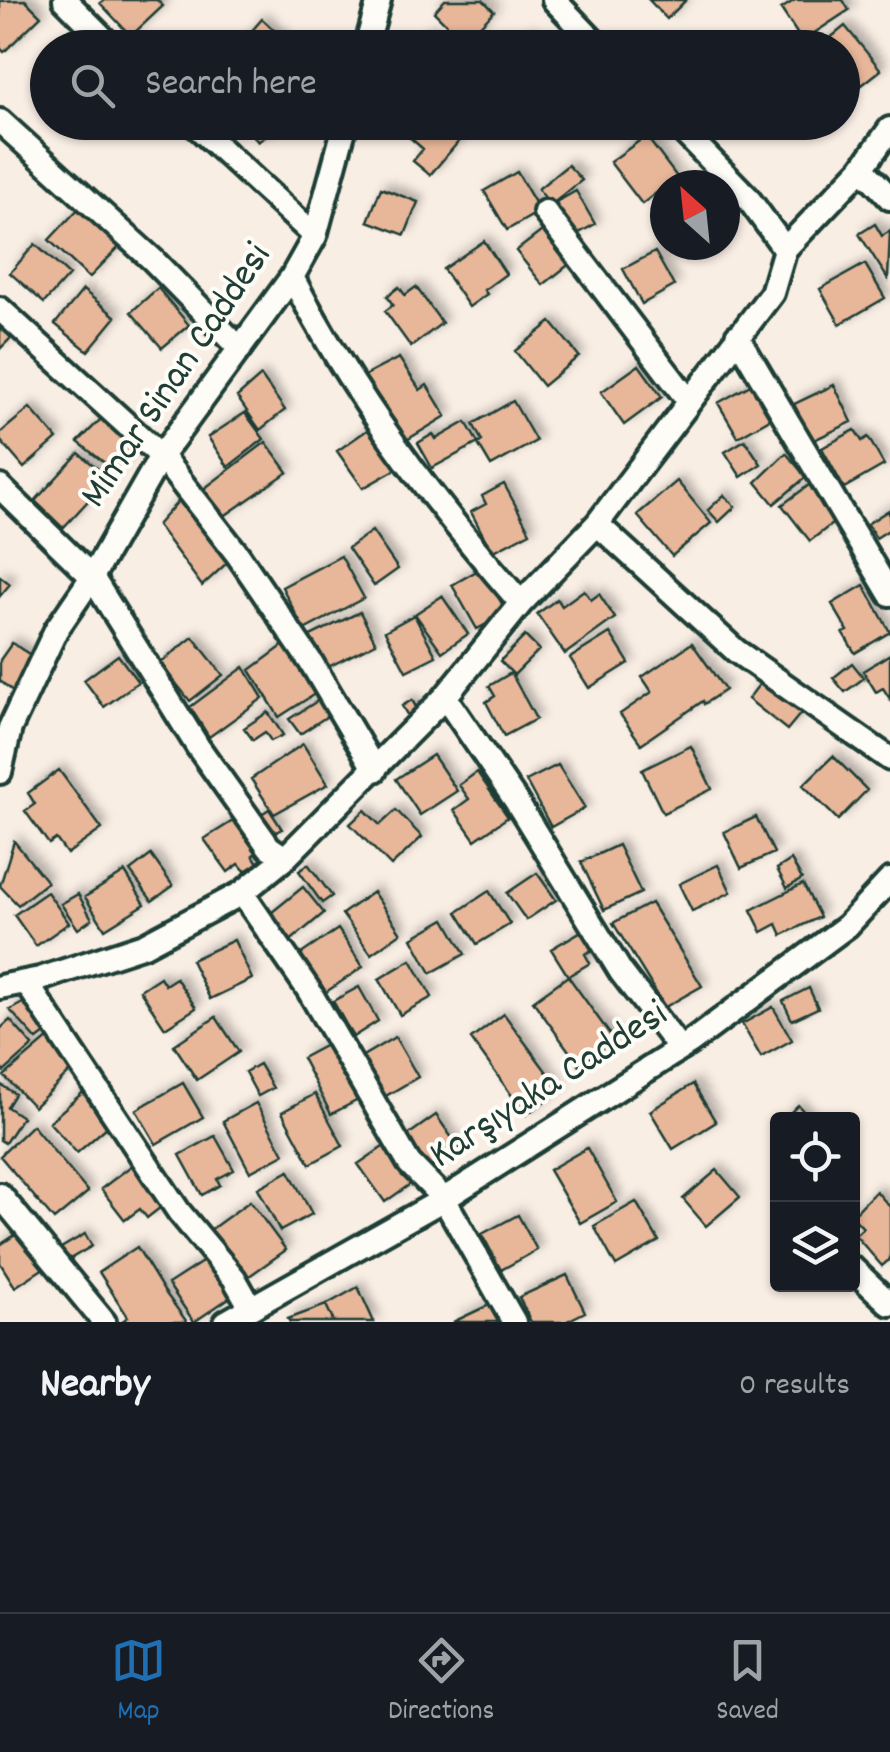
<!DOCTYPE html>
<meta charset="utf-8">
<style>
:root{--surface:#171b24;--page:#242831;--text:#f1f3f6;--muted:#9ea1a6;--line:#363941;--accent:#1f6fb2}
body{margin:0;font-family:Dekko,sans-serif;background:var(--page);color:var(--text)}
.controls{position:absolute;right:30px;bottom:30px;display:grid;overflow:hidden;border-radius:10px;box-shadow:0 2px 8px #0004}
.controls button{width:90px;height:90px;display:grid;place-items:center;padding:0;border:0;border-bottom:2px solid var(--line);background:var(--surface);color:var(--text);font:50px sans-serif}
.compass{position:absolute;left:650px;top:170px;width:90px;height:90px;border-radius:50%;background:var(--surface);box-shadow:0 2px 8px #0004;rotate:333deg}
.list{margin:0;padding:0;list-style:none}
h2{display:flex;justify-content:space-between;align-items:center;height:130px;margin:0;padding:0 40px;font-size:42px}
h2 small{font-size:32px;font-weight:400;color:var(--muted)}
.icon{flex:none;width:55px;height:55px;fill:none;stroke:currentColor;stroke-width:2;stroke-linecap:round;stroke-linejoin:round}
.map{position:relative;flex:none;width:890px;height:1322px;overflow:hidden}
.search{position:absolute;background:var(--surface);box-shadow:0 2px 8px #0004;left:30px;right:30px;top:30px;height:110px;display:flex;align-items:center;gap:25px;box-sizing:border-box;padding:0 35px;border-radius:55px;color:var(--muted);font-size:38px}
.sheet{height:290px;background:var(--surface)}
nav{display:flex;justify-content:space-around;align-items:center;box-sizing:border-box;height:140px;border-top:2px solid var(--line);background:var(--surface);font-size:28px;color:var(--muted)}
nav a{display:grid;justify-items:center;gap:5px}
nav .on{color:var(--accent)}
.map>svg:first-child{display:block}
.building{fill:#e8b79a;stroke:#1f3d34;stroke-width:2.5;filter:url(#shadow)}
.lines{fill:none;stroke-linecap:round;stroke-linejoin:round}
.minor-casing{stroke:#1f3d34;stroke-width:30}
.minor{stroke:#fdfcf7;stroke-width:22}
.labels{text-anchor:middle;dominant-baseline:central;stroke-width:8;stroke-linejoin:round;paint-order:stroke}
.street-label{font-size:40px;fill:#1f3d34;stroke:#fdfcf7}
</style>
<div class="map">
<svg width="890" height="1322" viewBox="0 0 890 1322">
<defs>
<filter id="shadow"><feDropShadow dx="5.5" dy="-5.5" stdDeviation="5" flood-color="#0004"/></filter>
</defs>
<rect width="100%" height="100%" fill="#f9eee4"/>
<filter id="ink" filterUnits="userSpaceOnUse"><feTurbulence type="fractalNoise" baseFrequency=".01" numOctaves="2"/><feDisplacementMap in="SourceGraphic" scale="20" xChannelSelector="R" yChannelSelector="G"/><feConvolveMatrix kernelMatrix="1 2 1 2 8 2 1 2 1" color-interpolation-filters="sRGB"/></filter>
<g filter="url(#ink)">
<!-- building -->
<path class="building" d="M25,0l16,16 -37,36 -4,-4v-47z
M104,0h53l6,6 -32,30 -31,-33z
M445,0h38l11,11 -30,31 -30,-30z
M649,0h37l-19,19z
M795,0h48l6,10 -47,31 -21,-32z
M262,19l27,25 -3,4h-49z
M845,26l36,44 -19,15 -6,-7 -14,12v-42h-24z
M431,31l12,17h-35z
M527,34l13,14h-26z
M227,122h56l-25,20 -14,-18 -13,11 -7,-10z
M406,122h33l21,18 -30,35 -17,-14 10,-12 -23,-20z
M646,136l31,41 -35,27 -32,-42z
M568,165l14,15 -31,25 -13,-16z
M517,172l23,39 -33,19 -23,-39z
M381,188l37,14 -13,33 -37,-14z
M576,191l19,33 -23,13 -19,-33z
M80,207l40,39 -31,32 -40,-38z
M875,224l7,12 8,-5 -2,48 -29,-45z
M546,228l26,34 -29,23 -27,-34z
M484,241l22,33 -22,16 3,4 -18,13 -26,-38z
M35,244l34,31 -25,28 -34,-30z
M655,252l19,34 -32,18 -19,-35z
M865,264l20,34 -45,26 -20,-35z
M399,287l6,8 11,-8 26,36 -31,24 -26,-36 8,-6 -6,-9z
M158,288l31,37 -27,23 -31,-36z
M83,290l33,27 -28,34 -33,-27z
M0,322l13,14 -13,13z
M551,322l28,34 -36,30 -28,-35z
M399,358l21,32 7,-5 19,31 -41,25 -41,-65z
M639,365l23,32 -38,28 -23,-33z
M261,376l24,34 -25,20 -23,-33z
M756,382l19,34 -37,21 -20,-34z
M834,385l18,37 -40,19 -18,-37z
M513,401l23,40 -45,25 -13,-22 4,-3 -9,-17z
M30,408l27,31 -33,29 -24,-28v-7z
M108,412l34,31 -26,29 -38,-30z
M245,413l19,26 -36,28 -20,-30z
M466,422l12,21 -46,25 -14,-25 15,-9 3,5z
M373,426l27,41 -37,21 -26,-37z
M855,430l7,11 6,-4 16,28 -40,23 -22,-40z
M745,440l16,24 -20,13 -16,-25z
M266,442l22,30 -71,49 -20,-27z
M79,453l30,25 -46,50 -28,-27z
M786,453l20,24 -32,27 -18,-22z
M677,481l34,42 -39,33 -35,-41z
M813,482l28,35 -31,24 -28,-36z
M504,484l26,48 -38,20 -21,-40 15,-8 -4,-8z
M724,495l11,12 -16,15 -11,-12z
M182,497l47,64 -27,25 -45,-61z
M889,510l1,19 -14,9 -9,-14z
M372,531l26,38 -24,17 -26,-38z
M341,556l23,42 -60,32 -22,-43z
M482,568l25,45 -30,16 -25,-44z
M0,576l10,8 -10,12z
M864,585l26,47 -35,21 -12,-20 5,-2 -16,-27z
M584,590l7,10 8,-6 16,24 -50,36 -28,-40 20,-15 5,7z
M442,596l26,38 -26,18 -27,-38z
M360,612l16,31 -54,27 -16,-32z
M414,615l22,41 -30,15 -21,-40z
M610,633l19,30 -40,25 -19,-30z
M525,636l14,14 -25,25 -14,-14z
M193,637l30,38 -33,26 -30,-38z
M292,639l32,49 -45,29 -29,-47z
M12,643l23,15 -21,34 -14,-11v-21z
M692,643l33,47 -21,14 -1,-3 -62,43 -21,-30 32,-22 -10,-15z
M890,654v45l-7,-11 -7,4 -13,-21z
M118,655l20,27 -34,25 -20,-27z
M852,663l12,15 -19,14 -12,-14z
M244,667l19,31 -54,39 -19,-30z
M511,673l25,46 -32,17 -18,-34 9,-6 -6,-10z
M761,682l40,31 -14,17 -39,-31z
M322,698l10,15 -32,21 -11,-15z
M412,700l7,12 -10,6 -7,-12z
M268,712l15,23 -12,6 -6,-9 -12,8 -9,-12z
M303,744l25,40 -54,30 -23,-35z
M691,746l21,43 -49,24 -21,-43z
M433,755l24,36 -37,24 -24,-36z
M833,756l34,34 -29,30 -35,-35z
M558,765l27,43 -34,19 -25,-46z
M59,770l43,59 -35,25 -11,-15 -7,5 -24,-33 10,-7 -7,-11z
M477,772l31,45 -33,23 -21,-30 15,-11 -10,-14z
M269,809l13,20 -13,7 -12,-19z
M365,810l15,15 16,-15 26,27 -31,29 -41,-42z
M241,816l24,31 -12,8 5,8 -13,8 -6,-7 -11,8 -24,-33z
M756,817l18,36 -33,15 -17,-36z
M14,841l33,41 -29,23 -18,-19z
M618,845l23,48 -37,17 -23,-48z
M151,855l22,31 -21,15 -22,-30z
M791,860l11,19 -15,9 -10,-19z
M308,864l24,32 -10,7 -23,-32z
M718,865l13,27 -39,19 -13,-27z
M125,872l20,32 -40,25 -20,-32z
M537,873l19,27 -30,20 -19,-27z
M803,884l17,33 -38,18 -5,-11 -15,8 -11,-22z
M303,887l21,26 -36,30 -22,-26z
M489,891l21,33 -33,20 -20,-32z
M47,892l22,31 -33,23 -22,-31z
M373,892l28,41 -30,21 -29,-40z
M78,894l14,25 -14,10 -17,-25z
M651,903l51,83 -37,21 -52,-84z
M445,919l20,35 -34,19 -19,-35z
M338,929l25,38 -37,25 -25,-38z
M585,929l12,18 -12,7 5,9 -22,13 -17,-27z
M234,940l18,39 -42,20 -19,-39z
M411,960l21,37 -32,18 -21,-36z
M568,976l46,64 -35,25 -46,-64z
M160,977l5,8 11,-7 20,30 -31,20 -25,-38z
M359,987l19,34 -25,16 -20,-36z
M809,988l9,20 -26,12 -9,-19z
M30,999l23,29 -16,12 -27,-30z
M773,1007l19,33 -31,17 -19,-33z
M504,1014l56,76 -34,25 -55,-76z
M216,1017l23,35 -42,28 -23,-35z
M10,1020l23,26 -29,26 -4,-5v-38z
M50,1037l26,29 -42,41 -30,-31z
M395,1037l23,40 -34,20 -23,-40z
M332,1042l30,56 -31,16 -29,-56z
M259,1064l14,24 -15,8 -13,-24z
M183,1083l20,34 -47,27 -20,-34z
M0,1084l15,10 -8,13 15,10 -17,26 -5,-3z
M693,1084l23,38 -43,27 -23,-38z
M88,1088l16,18 -7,7 11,13 -31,27 -28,-31z
M315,1094l28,52 -33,18 -28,-52z
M256,1103l28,51 -34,18 -27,-51z
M798,1105l13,15h-28z
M436,1115l23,33 -31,22 -23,-33z
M32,1125l56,67 -34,28 -54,-64z
M215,1136l19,34 -17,9 3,6 -18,10 -22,-40z
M386,1145l26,38 -27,19 -27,-38z
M587,1148l30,54 -37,21 -31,-53z
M139,1160l31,40 -23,18 -7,-9 -15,11 -24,-31z
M717,1170l23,27 -34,29 -23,-27z
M289,1171l23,43 -32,17 -22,-43z
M876,1191l14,16v52l-8,7 -27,-31 8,-7 -11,-12z
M250,1201l36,49 -41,29 -35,-49z
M636,1202l23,39 -43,25 -22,-40z
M518,1215l19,35 -36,20 -19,-36z
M26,1228l24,36 -35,23 -15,-24v-18z
M85,1234l7,12 -24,14 -7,-12z
M137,1247l27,44 23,31h-66l7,-5 -29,-45z
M210,1257l25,37 -41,28 -26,-38z
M567,1275l18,37 -20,10h-34l-12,-25z
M358,1287l16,35h-40l-8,-17z
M493,1303l9,19h-49z
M326,1305l8,17h-44l-2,-3z"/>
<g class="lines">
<defs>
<path id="minor" d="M65,0l48,48
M554,0l46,48
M366,48l13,-48
M0,121l153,139 87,89
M192,122l123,114
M862,168l28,30
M545,212l143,188
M785,249l77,-81 28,-39
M292,277c62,120 140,224 229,326
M0,309l161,147 77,99 74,109 63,106
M737,336l153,258
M0,487l92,90 106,170 71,100 16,11
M597,524l139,127 154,108
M445,697l71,104 105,171 59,77
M0,772l10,-44 46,-98 36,-53 69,-121 131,-179 23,-41 31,-114
M242,893l66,96 101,174 35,36 70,123
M26,982l153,230 55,66 17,30
M0,987l40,-8 104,-34 98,-52 43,-35 160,-161 76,-94 76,-79 175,-231 13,-44 -38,-52 -73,-75
M0,1195l104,127
M852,1268l38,36
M226,1322l218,-123 247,-157 156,-116 43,-46"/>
</defs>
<!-- minor casing -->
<use href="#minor" class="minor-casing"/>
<!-- minor -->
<use href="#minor" class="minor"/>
</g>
</g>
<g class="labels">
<!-- street labels -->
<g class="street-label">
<text transform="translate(178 377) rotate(-56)">Mimar Sinan Caddesi</text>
<text transform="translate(550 1087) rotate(-33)">Karşıyaka Caddesi</text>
</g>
</g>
</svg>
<div class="controls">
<button><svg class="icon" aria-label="locate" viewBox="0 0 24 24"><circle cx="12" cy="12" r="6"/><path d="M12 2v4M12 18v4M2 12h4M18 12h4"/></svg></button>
<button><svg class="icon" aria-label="layers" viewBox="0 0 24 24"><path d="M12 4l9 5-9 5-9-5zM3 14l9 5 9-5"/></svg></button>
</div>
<svg class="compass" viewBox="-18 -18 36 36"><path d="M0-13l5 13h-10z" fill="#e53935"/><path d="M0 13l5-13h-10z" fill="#9ea1a6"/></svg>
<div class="search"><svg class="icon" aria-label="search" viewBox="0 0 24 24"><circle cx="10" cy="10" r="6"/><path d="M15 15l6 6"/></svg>Search here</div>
</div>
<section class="sheet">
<h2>Nearby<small>0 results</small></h2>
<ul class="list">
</ul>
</section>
<nav>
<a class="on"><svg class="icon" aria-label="map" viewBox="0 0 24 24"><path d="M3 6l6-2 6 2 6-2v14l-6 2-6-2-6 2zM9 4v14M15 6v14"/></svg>Map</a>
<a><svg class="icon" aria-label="directions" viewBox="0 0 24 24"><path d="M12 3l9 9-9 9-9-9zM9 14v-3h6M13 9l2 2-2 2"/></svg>Directions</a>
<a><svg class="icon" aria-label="saved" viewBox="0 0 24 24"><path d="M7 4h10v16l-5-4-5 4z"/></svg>Saved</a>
</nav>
